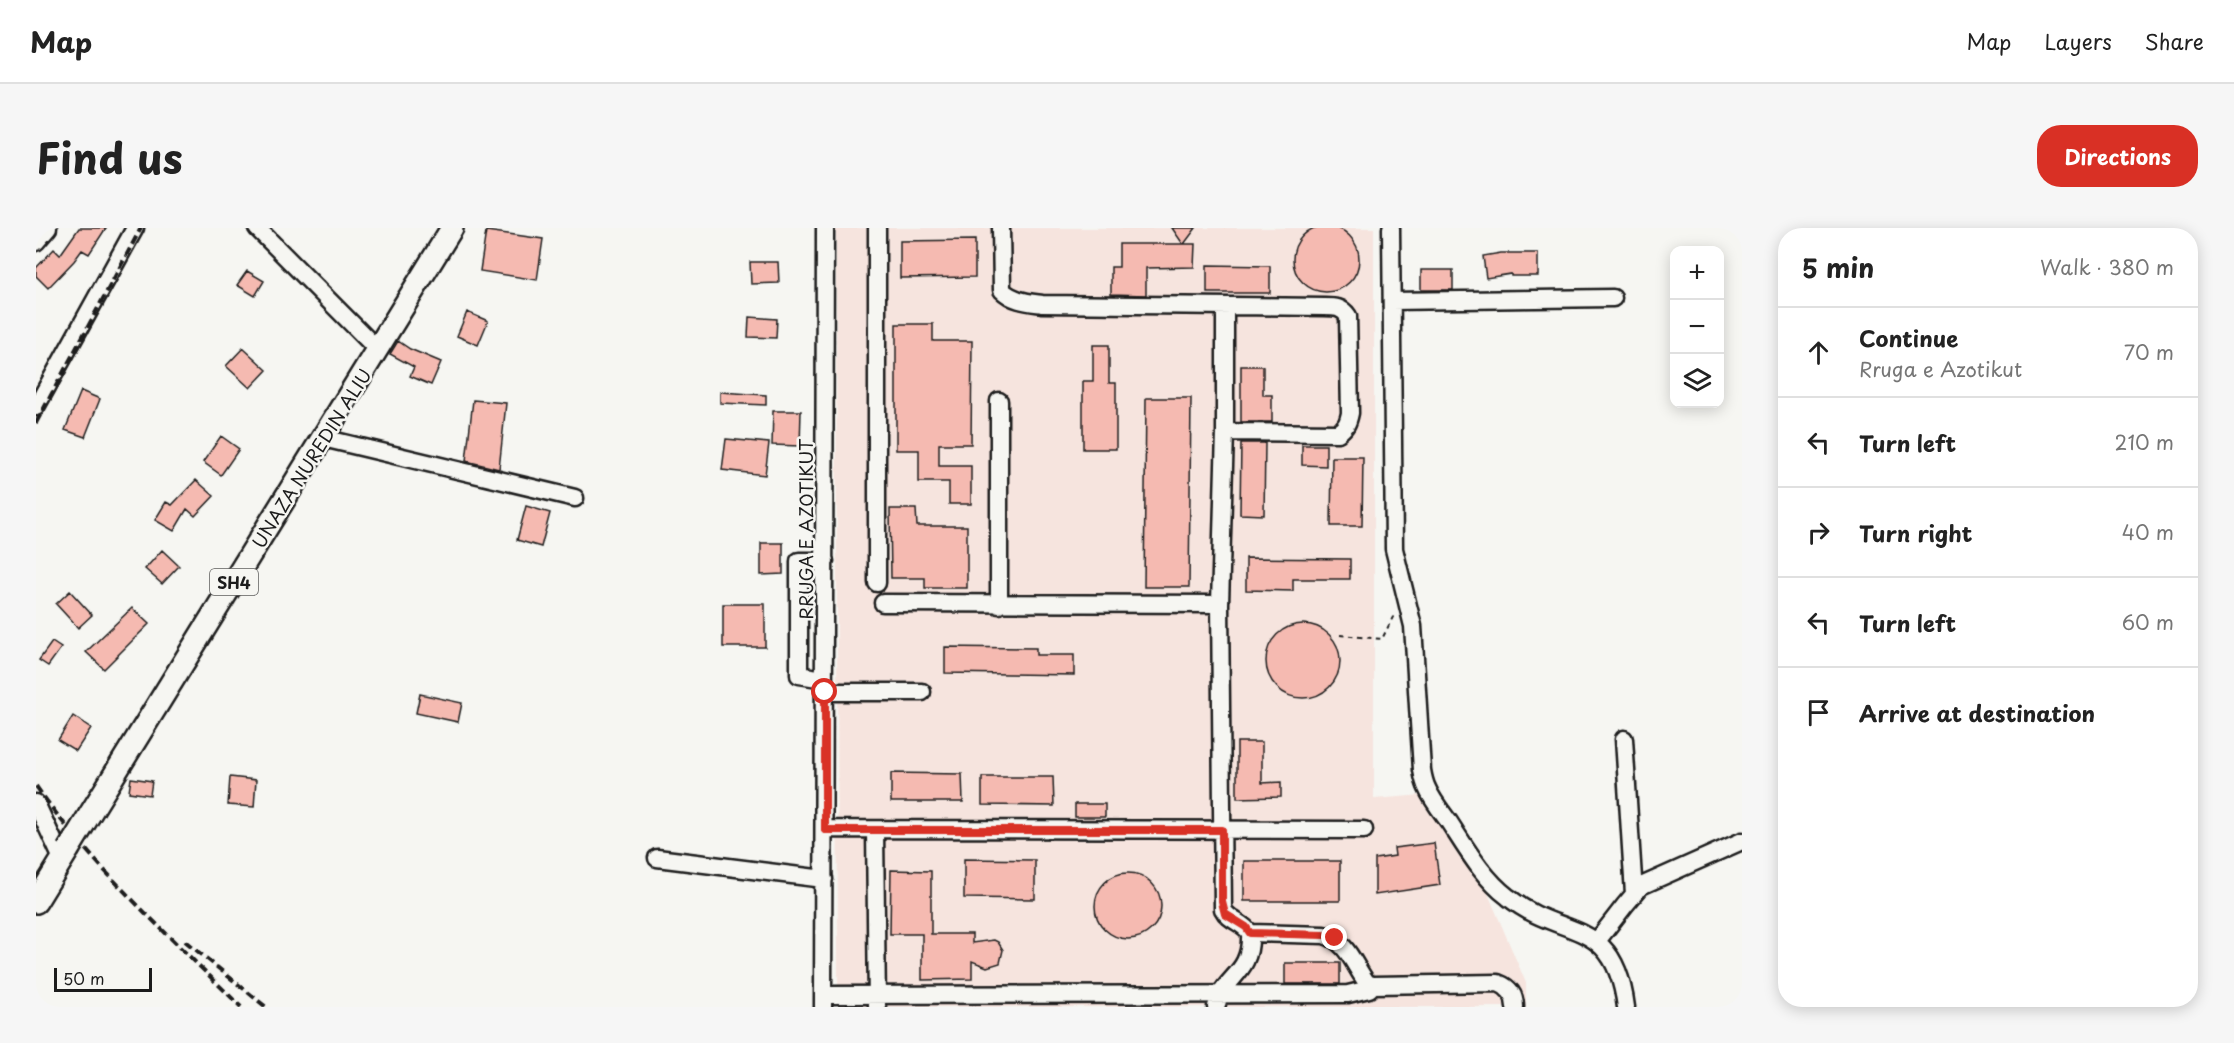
<!DOCTYPE html>
<meta charset="utf-8">
<style>
:root{--surface:#fff;--page:#f6f6f6;--text:#222;--muted:#767676;--line:#e0e0e0;--accent:#d93025}
body{margin:0;font-family:"Playpen Sans",sans-serif;background:var(--page);color:var(--text)}
.controls{position:absolute;right:18px;top:18px;display:grid;overflow:hidden;border-radius:12px;box-shadow:0 3px 15px #0003}
.controls button{width:54px;height:54px;display:grid;place-items:center;padding:0;border:0;border-bottom:2px solid var(--line);background:var(--surface);color:var(--text);font:30px sans-serif}
.scale{position:absolute;left:18px;bottom:15px;width:98px;box-sizing:border-box;padding-left:6px;border:3px solid #1c1c1c;border-top:0;font-size:16px;line-height:21px;white-space:nowrap;color:#1c1c1c;-webkit-text-stroke:4px #f6f6f2;paint-order:stroke}
.stop{position:absolute;width:18px;height:18px;margin:-14px;border:4px solid #d93025;border-radius:50%;background:#fff}
.stop.end{background:#d93025;border-color:#fff;box-shadow:0 2px 6px #0008}
.list{margin:0;padding:0;list-style:none}
h2{display:flex;justify-content:space-between;align-items:center;height:78px;margin:0;padding:0 24px;font-size:26px}
h2 small{font-size:20px;font-weight:400;color:var(--muted)}
.list li{display:grid;grid-template-columns:39px 1fr auto;gap:18px;align-items:center;box-sizing:border-box;height:90px;padding:0 24px;border-top:2px solid var(--line)}
.list b{display:block;font-size:22px;white-space:nowrap}
.list p{margin:0;font-size:20px;white-space:nowrap;color:var(--muted)}
.list em{font-size:20px;font-style:normal;color:var(--muted)}
.icon{flex:none;width:33px;height:33px;fill:none;stroke:currentColor;stroke-width:2;stroke-linecap:round;stroke-linejoin:round}
.map{position:relative;flex:none;width:1706px;height:779px;overflow:hidden;border-radius:24px}
header{display:flex;align-items:center;gap:36px;box-sizing:border-box;height:84px;padding:0 30px;background:var(--surface);border-bottom:2px solid var(--line)}
header strong{font-size:28px}
nav{display:flex;gap:33px;margin-inline-start:auto;font-size:21px}
.intro{display:flex;align-items:center;justify-content:space-between;box-sizing:border-box;height:144px;padding:0 36px}
h1{margin:0;font-size:42px}
.button{padding:15px 27px;border-radius:24px;background:var(--accent);color:#fff;font-size:21px;font-weight:700}
main{display:flex;gap:36px;padding:0 36px}
aside{flex:1;background:var(--surface);border-radius:24px;box-shadow:0 3px 15px #0003}
.map>svg:first-child{display:block}
.built{fill:#f6e4de}
.building{fill:#f5bab1;stroke:#1c1c1c;stroke-width:1.5}
.lines{fill:none;stroke-linecap:round;stroke-linejoin:round}
.minor-casing{stroke:#1c1c1c;stroke-width:21}
.major-casing{stroke:#1c1c1c;stroke-width:26}
.path{stroke:#1c1c1c;stroke-width:2;stroke-dasharray:4.5 4.5;stroke-linecap:butt}
.minor{stroke:#f6f6f2;stroke-width:16}
.major{stroke:#f6f6f2;stroke-width:21}
.rail{stroke:#1c1c1c;stroke-width:4;stroke-dasharray:9 4.5;stroke-linecap:butt}
.major-bridge-casing{stroke:#1c1c1c;stroke-width:26;stroke-linecap:butt}
.major-bridge{stroke:#f6f6f2;stroke-width:21}
.route{stroke:#d93025;stroke-width:8}
.labels{text-anchor:middle;dominant-baseline:central;stroke-width:5;stroke-linejoin:round;paint-order:stroke}
.shield{fill:#f6f6f2;stroke:#5d5d5c;stroke-width:1.5}
.shield-label{font-size:16px;font-weight:bold;fill:#1c1c1c}
.street-label{font-size:18px;fill:#1c1c1c;stroke:#f6f6f2}
</style>
<header>
<strong>Map</strong>
<nav><a>Map</a><a>Layers</a><a>Share</a></nav>
</header>
<div class="intro"><h1>Find us</h1><a class="button">Directions</a></div>
<main>
<div class="map">
<svg width="1706" height="779" viewBox="0 0 1706 779">
<rect width="100%" height="100%" fill="#f6f6f2"/>
<filter id="ink" filterUnits="userSpaceOnUse"><feTurbulence type="fractalNoise" baseFrequency=".0167" numOctaves="2"/><feDisplacementMap in="SourceGraphic" scale="12" xChannelSelector="R" yChannelSelector="G"/><feConvolveMatrix kernelMatrix="1 2 1 2 8 2 1 2 1" color-interpolation-filters="sRGB"/></filter>
<g filter="url(#ink)">
<!-- built -->
<path class="built" d="M800,0h538v571l49,-4 58,82 45,106v24h-688z"/>
<!-- building -->
<path class="building" d="M1257 31a33 33 0 1 1 66 0a33 33 0 1 1-66 0Z
M43,0h27l-17,26 -7,-4 -8,11 -26,27 -12,-12v-8l18,-19 6,6z
M1136,0h24l-12,16h11l-1,23 -48,1v27l-35,-1v-27h8v-23h64z
M450,3l57,8 -6,41 -57,-9z
M939,12v37l-75,1v-37z
M1465,25h37v23h-27v-2l-25,4 -3,-22z
M714,34h28l1,21 -28,1z
M1171,37l63,1v27h-63z
M1385,42h32v20h-32z
M211,43l17,10 -9,15 -18,-11z
M431,84l21,9 -10,24 -21,-9z
M713,89l28,2 -1,19 -28,-1z
M860,96h37v17h39l-1,103h-32v22h32v38h-22v-22h-30v-32h-23z
M362,113l12,8 31,13 -10,23 -21,-9 4,-9 -24,-13z
M1057,117h16v38h7v66h-33v-68h10z
M207,120l24,22 -17,18 -24,-22z
M1205,138h22v29h9v27h-31z
M45,163l19,8 -15,38 -20,-7z
M684,164l46,3v10l-46,-2z
M1110,170h45l-2,189h-45z
M437,172l33,3 -7,66 -33,-8z
M737,183h28l-1,35 -28,-1z
M185,208l18,13 -18,26 -18,-13z
M690,211l43,4 -4,32 -43,-5z
M1205,215h24l-1,72 -24,-1z
M1266,217h24v21l-24,-1z
M1296,229h31l-1,69h-31z
M160,252l18,16 -19,20 -8,-7 -13,22 -19,-11 11,-18 6,3z
M490,278l24,7 -9,34 -24,-7z
M854,281h26l1,17h50v62h-42v-10h-34z
M725,315h22v31l-22,1z
M126,322l17,16 -17,18 -17,-15z
M1210,330l104,1v20h-57v12l-47,-1z
M34,363l22,24 -14,13 -22,-24z
M687,376h42v43h-42z
M96,380l17,16 -45,45 -18,-17z
M1230 433a37 37 0 1 1 74 0a37 37 0 1 1-74 0Z
M16,414l9,6 -13,18 -9,-6z
M909,419l91,1v7h38v20l-129,-2z
M384,466l42,9 -4,19 -42,-9z
M37,488l18,12 -15,23 -18,-11z
M1201,514h25v41l19,-1v15l-44,1z
M855,545l71,1 1,28h-72z
M194,549l26,3 -2,27 -26,-2z
M946,549h71l1,29 -72,-1z
M95,550l21,3 -2,14 -21,-3z
M1039,576h30v13h-30z
M1398,615l6,42 -65,10v-36l20,-3 -1,-8z
M928,631l71,1v39l-71,-1z
M1208,633h96v40h-96z
M855,642l40,1v63h41v9l22,-3 4,2 5,8 -3,13 -13,4 -15,-6v18l-50,1v-46h-32z
M1059 678a33 33 0 1 1 66 0a33 33 0 1 1-66 0Z
M1249,735h55v21h-55z"/>
<g class="lines">
<defs>
<path id="minor" d="M221,0l121,122
M965,0l1,62c11,11 26,12 40,14l283,3c10,0 17,0 23,9l2,97c-2,10 -4,14 -12,20l-113,-1
M1355,0l3,321 19,77 9,144c1,6 2,12 5,18 5,12 14,23 22,34 17,26 34,56 59,75 54,44 106,17 118,110
M0,14l12,-14
M1356,73l221,-3
M1189,78v126l-5,172 3,305c6,12 20,13 27,24l74,2c24,7 29,29 43,48l6,2 125,-2c11,4 17,12 17,24
M0,179l99,-179
M287,210l252,60
M841,355v-355
M847,375l337,1
M963,377v-204
M788,451l-25,-4v-114h26
M789,464h97
M1588,511l10,155
M0,575l26,56
M788,601l540,1
M839,602l2,177
M621,630l167,21
M1561,713l28,-36 16,-19 101,-45
M787,767l525,-1 21,-5 4,-4
M787,779l2,-779
M1180,779c7,-32 36,-31 34,-74"/>
<path id="major" d="M54,586l362,-586
M0,674l32,-52"/>
</defs>
<!-- minor casing -->
<use href="#minor" class="minor-casing"/>
<!-- major casing -->
<use href="#major" class="major-casing"/>
<!-- path -->
<path class="path" d="M1304,407l42,4 13,-26"/>
<!-- minor -->
<use href="#minor" class="minor"/>
<!-- major -->
<use href="#major" class="major"/>
<!-- rail -->
<path class="rail" d="M0,195l105,-195
M0,558c57,82 134,150 205,221
M149,713l81,66"/>
<defs>
<path id="major-bridge" d="M32,622l22,-36"/>
</defs>
<!-- major-bridge casing -->
<use href="#major-bridge" class="major-bridge-casing"/>
<!-- major-bridge -->
<use href="#major-bridge" class="major-bridge"/>
</g>
</g>
<g class="lines" filter="url(#ink)">
<!-- route -->
<path class="route" d="M789,464v138h397v72l3,12 21,13 4,6 74,2 11,3"/>
</g>
<g class="labels">
<!-- shield labels -->
<rect class="shield" x="174" y="341" width="48" height="26" rx="4.5"/>
<g class="shield-label">
<text x="198" y="354">SH4</text>
</g>
<!-- street labels -->
<g class="street-label">
<text transform="translate(275 230) rotate(-58)">UNAZA NUREDIN ALIU</text>
<text transform="translate(769 301) rotate(-90)">RRUGA E AZOTIKUT</text>
</g>
</g>
</svg>
<div class="controls">
<button>+</button>
<button>−</button>
<button><svg class="icon" aria-label="layers" viewBox="0 0 24 24"><path d="M12 4l9 5-9 5-9-5zM3 14l9 5 9-5"/></svg></button>
</div>
<div class="scale">50 m</div>
<div class="stop" style="left:789px;top:464px"></div>
<div class="stop end" style="left:1299px;top:710px"></div>
</div>
<aside>
<h2>5 min<small>Walk · 380 m</small></h2>
<ul class="list">
<li><svg class="icon" aria-label="ahead" viewBox="0 0 24 24"><path d="M12 20V5M6 11l6-6 6 6"/></svg><div><b>Continue</b><p>Rruga e Azotikut</p></div><em>70 m</em></li>
<li><svg class="icon" aria-label="left" viewBox="0 0 24 24"><path d="M17 20v-9H6M10 6l-5 5 5 5"/></svg><div><b>Turn left</b></div><em>210 m</em></li>
<li><svg class="icon" aria-label="right" viewBox="0 0 24 24"><path d="M7 20v-9h11M14 6l5 5-5 5"/></svg><div><b>Turn right</b></div><em>40 m</em></li>
<li><svg class="icon" aria-label="left" viewBox="0 0 24 24"><path d="M17 20v-9H6M10 6l-5 5 5 5"/></svg><div><b>Turn left</b></div><em>60 m</em></li>
<li><svg class="icon" aria-label="arrive" viewBox="0 0 24 24"><path d="M6 21V4h12l-3 4 3 4H6"/></svg><div><b>Arrive at destination</b></div></li>
</ul>
</aside>
</main>
